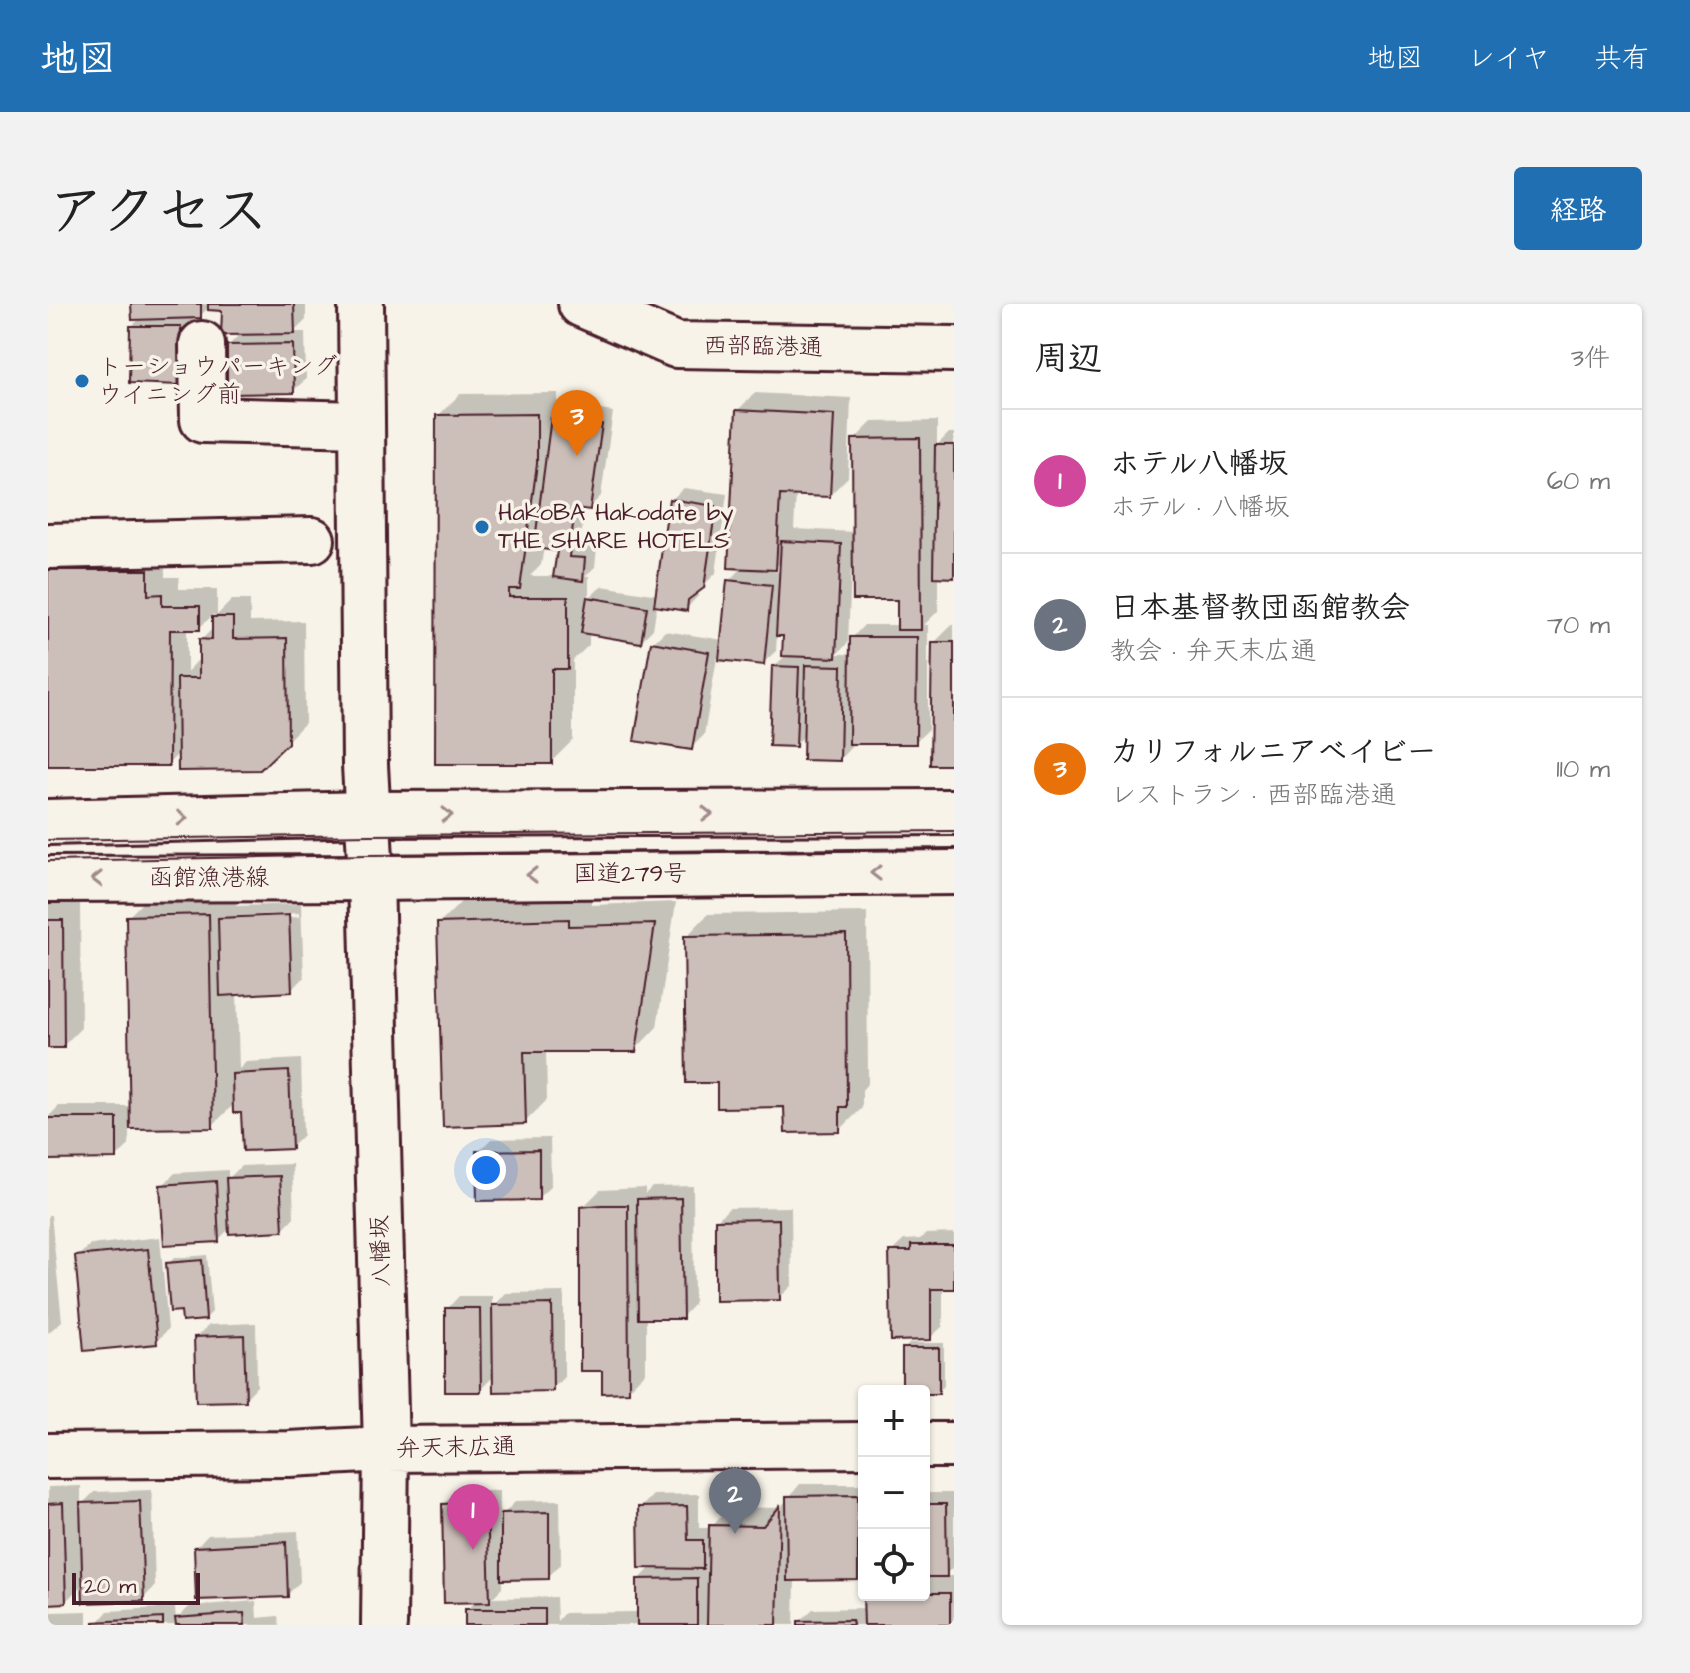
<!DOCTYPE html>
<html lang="ja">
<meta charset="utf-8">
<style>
:root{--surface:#fff;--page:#f2f2f2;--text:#222;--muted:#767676;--line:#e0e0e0;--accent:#1f6fb2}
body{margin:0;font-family:"Architects Daughter","Klee One",sans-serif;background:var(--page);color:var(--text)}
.controls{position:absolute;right:24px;bottom:24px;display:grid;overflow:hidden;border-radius:8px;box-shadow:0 2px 6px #0004}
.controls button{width:72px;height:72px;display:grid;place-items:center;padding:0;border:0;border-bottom:2px solid var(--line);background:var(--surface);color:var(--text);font:40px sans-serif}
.scale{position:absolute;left:24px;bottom:20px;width:128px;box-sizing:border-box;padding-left:8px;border:4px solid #4a1f2b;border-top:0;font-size:22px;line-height:28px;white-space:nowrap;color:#4a1f2b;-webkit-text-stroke:6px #f7f3e8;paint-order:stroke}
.you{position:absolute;left:438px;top:866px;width:28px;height:28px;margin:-20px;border:6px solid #fff;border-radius:50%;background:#1a73e8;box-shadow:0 0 0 12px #1a73e833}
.badge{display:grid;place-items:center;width:52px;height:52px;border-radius:50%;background:var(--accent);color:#fff;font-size:26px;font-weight:700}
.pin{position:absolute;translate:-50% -66px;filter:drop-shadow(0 2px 4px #0008)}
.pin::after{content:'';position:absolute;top:42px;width:28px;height:24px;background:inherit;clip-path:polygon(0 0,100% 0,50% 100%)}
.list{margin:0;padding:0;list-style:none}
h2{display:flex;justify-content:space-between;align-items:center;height:104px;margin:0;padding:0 32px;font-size:34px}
h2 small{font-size:26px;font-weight:400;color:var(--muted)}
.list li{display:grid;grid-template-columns:52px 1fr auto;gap:24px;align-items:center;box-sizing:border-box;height:144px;padding:0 32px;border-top:2px solid var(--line)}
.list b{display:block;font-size:30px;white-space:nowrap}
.list p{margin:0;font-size:26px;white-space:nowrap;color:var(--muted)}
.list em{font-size:26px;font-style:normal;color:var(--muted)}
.icon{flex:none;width:44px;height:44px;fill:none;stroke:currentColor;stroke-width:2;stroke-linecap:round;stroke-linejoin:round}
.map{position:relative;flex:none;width:906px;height:1321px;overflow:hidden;border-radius:8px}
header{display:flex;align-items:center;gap:48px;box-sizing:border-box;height:112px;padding:0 40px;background:var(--accent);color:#fff}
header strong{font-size:38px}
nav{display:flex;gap:44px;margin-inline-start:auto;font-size:28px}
.intro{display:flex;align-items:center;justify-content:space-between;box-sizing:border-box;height:192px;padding:0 48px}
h1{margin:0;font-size:56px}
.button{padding:20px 36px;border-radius:8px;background:var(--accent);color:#fff;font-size:28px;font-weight:700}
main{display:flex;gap:48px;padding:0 48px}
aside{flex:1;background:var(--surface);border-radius:8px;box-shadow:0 2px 6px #0004}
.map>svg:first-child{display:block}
</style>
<header>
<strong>地図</strong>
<nav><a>地図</a><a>レイヤ</a><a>共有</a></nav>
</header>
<div class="intro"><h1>アクセス</h1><a class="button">経路</a></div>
<main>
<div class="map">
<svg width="906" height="1321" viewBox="0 0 906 1321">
<rect width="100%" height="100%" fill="#f7f3e8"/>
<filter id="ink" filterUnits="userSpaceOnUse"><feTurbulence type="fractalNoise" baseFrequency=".0125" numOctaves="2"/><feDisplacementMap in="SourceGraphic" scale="16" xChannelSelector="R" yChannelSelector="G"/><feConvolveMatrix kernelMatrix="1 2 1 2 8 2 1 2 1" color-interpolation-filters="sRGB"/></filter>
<g filter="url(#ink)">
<path fill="#0003" fill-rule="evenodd" d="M 85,0 L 258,0 L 258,16 L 246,28 L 257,28 L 258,75 L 245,87 L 181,41 L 193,29 L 176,5 L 160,4 L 152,12 L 145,13 L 144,66 L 131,79 L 84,22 L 93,14 Z
M 510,89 L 510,108 L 517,101 L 565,108 L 553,192 L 541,204 L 537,204 L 532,241 L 549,243 L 547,263 L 537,272 L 541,272 L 541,294 L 554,282 L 610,291 L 623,196 L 636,184 L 679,190 L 668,269 L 652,285 L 650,292 L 638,305 L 609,301 L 605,325 L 593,337 L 541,328 L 541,341 L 525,356 L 525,436 L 503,458 L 390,112 L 412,90 ZM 496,243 L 511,245 L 507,272 L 482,272 L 493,261 Z
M 707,89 L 803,94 L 800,173 L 782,191 L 748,190 L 746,225 L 807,228 L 806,136 L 824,118 L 889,117 L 889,141 L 901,129 L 906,129 L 906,272 L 890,272 L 890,307 L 876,321 L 880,321 L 880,426 L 867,438 L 804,438 L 804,442 L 792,455 L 758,430 L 747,441 L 726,363 L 739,350 L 737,330 L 729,330 L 728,347 L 715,359 L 669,354 L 656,431 L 643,444 L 605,339 L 617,327 L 675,336 L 681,277 L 695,263 L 689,107 ZM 734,257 L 733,268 L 724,267 ZM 803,263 L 851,294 L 851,321 L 816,321 L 804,334 L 804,350 L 789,350 L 800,339 Z
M 19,249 L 117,249 L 117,273 L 131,273 L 131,285 L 169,285 L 169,311 L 184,296 L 202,296 L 202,318 L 256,317 L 257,419 L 212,464 L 132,448 L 120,460 L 0,460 L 1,267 ZM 166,310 L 166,323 L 153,336 L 153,357 L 149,357 L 139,368 L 139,324 L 151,324 Z
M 904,321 L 906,321 L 906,459 L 886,339 Z
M 188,584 L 188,602 L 253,600 L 256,674 L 243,686 L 189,689 L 191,765 L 198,758 L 253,755 L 255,831 L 243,843 L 187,799 L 164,822 L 81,823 L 81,841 L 69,853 L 0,854 L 0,813 L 11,802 L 83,802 L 80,613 L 107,586 ZM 251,609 L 251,613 L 188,616 L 188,612 Z
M 543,594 L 543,601 L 628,598 L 609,723 L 587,746 L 498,746 L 499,796 L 477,818 L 391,620 L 413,598 Z
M 0,599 L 32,599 L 33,724 L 15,742 L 0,742 Z
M 819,608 L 820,779 L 814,786 L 814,804 L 792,826 L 738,801 L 671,777 L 638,633 L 660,610 Z
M 502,834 L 503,882 L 490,894 L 430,848 L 443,835 Z
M 244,860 L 246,913 L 234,926 L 182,924 L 170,936 L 114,882 L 127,869 L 180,866 L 180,875 L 193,862 Z
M 645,882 L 646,1000 L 634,1013 L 598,1013 L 598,1068 L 580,1086 L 556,1065 L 534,904 L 552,886 L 597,884 L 597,890 L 604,883 Z
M 743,903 L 744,982 L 731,994 L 669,916 L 681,904 Z
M 0,911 L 3,911 L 14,1017 L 0,1029 Z
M 906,929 L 906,983 L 895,983 L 895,1022 L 882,1034 L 843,948 L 856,936 L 872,935 L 878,930 Z
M 112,933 L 120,1025 L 108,1038 L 29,953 L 42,941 Z
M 159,951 L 164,1008 L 158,1014 L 120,960 L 126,954 Z
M 516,988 L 516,1073 L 504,1085 L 447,1071 L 432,1086 L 399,1005 L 411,992 L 444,992 L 444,1004 L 458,989 Z
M 208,1019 L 209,1082 L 197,1095 L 148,1033 L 161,1021 Z
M 862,1039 L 896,1039 L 896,1082 L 890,1088 L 856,1087 L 856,1045 Z
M 752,1180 L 816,1180 L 816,1267 L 809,1274 L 747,1275 L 746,1321 L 419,1321 L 419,1306 L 429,1296 L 396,1200 L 408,1188 L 451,1186 L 452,1213 L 468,1197 L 512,1196 L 513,1260 L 500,1273 L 454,1274 L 454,1284 L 444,1294 L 508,1293 L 509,1317 L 516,1309 L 591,1308 L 591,1276 L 604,1262 L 592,1204 L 605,1191 L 651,1190 L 651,1224 L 663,1224 L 681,1203 L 732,1204 Z
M 33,1182 L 33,1201 L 46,1188 L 104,1186 L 107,1282 L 95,1295 L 37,1278 L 18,1297 L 3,1298 L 3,1308 L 39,1307 L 39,1321 L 0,1321 L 0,1183 Z
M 876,1189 L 906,1189 L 906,1262 L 896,1272 L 906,1272 L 906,1321 L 752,1321 L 752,1317 L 765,1305 L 818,1304 L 876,1291 Z
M 250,1227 L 252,1278 L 239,1291 L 148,1244 L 160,1231 Z
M 208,1297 L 209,1314 L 230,1312 L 231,1321 L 48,1321 L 60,1307 L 127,1303 L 128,1316 L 142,1302 Z"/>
<path fill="#ccbfb9" stroke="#4a1f2b" stroke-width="2" d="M 83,0 L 153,0 L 153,14 L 84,16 Z
M 160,0 L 246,0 L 247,30 L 173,31 L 174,7 L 160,6 Z
M 82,22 L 133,22 L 132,81 L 81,79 Z
M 245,40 L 246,89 L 179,90 L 179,41 Z
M 688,106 L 786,111 L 782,193 L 732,191 L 728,266 L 680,264 Z
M 489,110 L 489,160 L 472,285 L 461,285 L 461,293 L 520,293 L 520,365 L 504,365 L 504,460 L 387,460 L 388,111 Z
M 503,113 L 554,120 L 542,206 L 527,204 L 521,253 L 537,254 L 535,277 L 505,273 L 509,247 L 486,244 Z
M 872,134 L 873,326 L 849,326 L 849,296 L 805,296 L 804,135 Z
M 887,141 L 906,141 L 906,274 L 885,273 Z
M 621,195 L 668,202 L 656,284 L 640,296 L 639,307 L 606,302 Z
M 733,237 L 793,240 L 788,354 L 734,352 L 735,332 L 728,332 Z
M 0,266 L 100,266 L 100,291 L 114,290 L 114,302 L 152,302 L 152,326 L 122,326 L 121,462 L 0,462 Z
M 679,276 L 724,281 L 716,361 L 671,356 Z
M 539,293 L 599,303 L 593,339 L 533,329 Z
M 164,313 L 185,313 L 185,335 L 239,334 L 240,439 L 212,466 L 130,467 L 129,374 L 151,374 L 151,335 L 164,336 Z
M 802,333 L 869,333 L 868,440 L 801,440 Z
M 603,338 L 661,348 L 644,446 L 586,437 Z
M 884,338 L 906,338 L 906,461 L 882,461 Z
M 757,361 L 794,362 L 792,457 L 755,456 Z
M 724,362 L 751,363 L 748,443 L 721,442 Z
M 161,610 L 165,824 L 82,825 L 78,612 Z
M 241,611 L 244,688 L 172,692 L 170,614 Z
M 521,615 L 521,622 L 607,620 L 588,748 L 476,748 L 478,820 L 395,823 L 389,619 Z
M 0,616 L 15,616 L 16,744 L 0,744 Z
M 798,630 L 799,803 L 792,803 L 792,828 L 737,829 L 736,803 L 669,804 L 669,779 L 638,779 L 636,632 Z
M 241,767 L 244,845 L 195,847 L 193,809 L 185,809 L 184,770 Z
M 0,814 L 69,814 L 69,855 L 0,856 Z
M 491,846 L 491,896 L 429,897 L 428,847 Z
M 232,872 L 235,927 L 181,930 L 178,874 Z
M 168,877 L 171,938 L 116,941 L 112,881 Z
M 633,894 L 635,1015 L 590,1015 L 589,895 Z
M 553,901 L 580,901 L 581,1088 L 554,1089 L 554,1067 L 532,1067 L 532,903 Z
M 731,915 L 732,996 L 667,997 L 667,916 Z
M 863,941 L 906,941 L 906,985 L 883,985 L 883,1036 L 843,1037 L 841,947 L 863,947 Z
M 100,945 L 109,1040 L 36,1047 L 27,952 Z
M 154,956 L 158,1016 L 134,1018 L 133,1007 L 122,1008 L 118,959 Z
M 504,1000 L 505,1087 L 445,1088 L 444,1001 Z
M 397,1004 L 432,1004 L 433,1088 L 397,1088 Z
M 196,1031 L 198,1097 L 148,1098 L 146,1033 Z
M 854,1044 L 891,1044 L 891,1090 L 876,1090 L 876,1087 L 854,1087 Z
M 810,1191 L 810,1276 L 739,1277 L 738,1192 Z
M 92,1197 L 96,1297 L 35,1299 L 32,1199 Z
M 439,1198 L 442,1298 L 396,1299 L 394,1200 Z
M 15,1199 L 18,1299 L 0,1300 L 0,1200 Z
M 876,1200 L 898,1200 L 899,1273 L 876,1273 Z
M 639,1202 L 640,1236 L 655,1236 L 655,1265 L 591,1264 L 590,1203 Z
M 732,1202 L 729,1321 L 659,1321 L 661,1221 L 715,1222 Z
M 501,1208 L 501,1275 L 453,1276 L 453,1209 Z
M 238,1238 L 240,1293 L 148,1296 L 146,1243 Z
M 649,1274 L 649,1321 L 589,1321 L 589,1275 Z
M 876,1289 L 902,1289 L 902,1321 L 816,1321 L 815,1290 Z
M 417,1305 L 497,1305 L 497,1321 L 417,1321 Z
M 196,1309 L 197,1321 L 128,1321 L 127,1314 Z
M 115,1314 L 115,1321 L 46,1321 L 46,1318 Z
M 804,1316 L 805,1321 L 750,1321 L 750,1317 Z"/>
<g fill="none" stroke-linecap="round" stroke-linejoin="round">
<defs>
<path id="minor" d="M 533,0 L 628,41 L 906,45
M 154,40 L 155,116 L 314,120
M 0,242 L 264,236
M 323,574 L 338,1145 L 336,1321
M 876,1141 L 906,1141
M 0,1152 L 241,1150 L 338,1145 L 816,1141"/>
<path id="major" d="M 0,518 L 321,510
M 0,575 L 323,574"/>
<path id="highway" d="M 313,0 L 317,461 L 323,574 L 906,568
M 321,510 L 906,508"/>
</defs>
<use href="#minor" stroke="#4a1f2b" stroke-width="50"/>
<use href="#major" stroke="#4a1f2b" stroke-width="50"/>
<use href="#highway" stroke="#4a1f2b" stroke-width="50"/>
<use href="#minor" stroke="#f7f3e8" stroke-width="44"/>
<use href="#major" stroke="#f7f3e8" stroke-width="44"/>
<use href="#highway" stroke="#f7f3e8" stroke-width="44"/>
<path stroke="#4a1f2b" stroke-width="2" d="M 0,536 L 322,531 L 906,527
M 0,557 L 321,551 L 906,546"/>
</g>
<defs><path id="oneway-chevron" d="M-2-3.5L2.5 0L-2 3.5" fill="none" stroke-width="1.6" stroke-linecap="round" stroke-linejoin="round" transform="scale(2)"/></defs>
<g stroke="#a0898a">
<use href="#oneway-chevron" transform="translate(659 510)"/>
<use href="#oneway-chevron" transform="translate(399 511) rotate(1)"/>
<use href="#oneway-chevron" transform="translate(134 514) rotate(-1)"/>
<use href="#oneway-chevron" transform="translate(828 569) rotate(180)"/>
<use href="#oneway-chevron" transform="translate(484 571) rotate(180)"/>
<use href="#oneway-chevron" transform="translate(49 575) rotate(180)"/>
</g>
</g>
<g fill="#1f6fb2" stroke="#f7f3e8" stroke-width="3">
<circle cx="34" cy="77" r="8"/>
<circle cx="434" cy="223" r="8"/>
</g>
<g text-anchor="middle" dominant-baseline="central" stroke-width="7" stroke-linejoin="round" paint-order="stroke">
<g font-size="24" fill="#4a1f2b" stroke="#f7f3e8">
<text transform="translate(715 43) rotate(1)">西部臨港通</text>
<text x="582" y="570">国道279号</text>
<text x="161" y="574">函館漁港線</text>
<text transform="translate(333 947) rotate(-92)">八幡坂</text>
<text transform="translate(408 1144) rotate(-1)">弁天末広通</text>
</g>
<g font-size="24" fill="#4a1f2b" stroke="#f7f3e8" text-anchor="start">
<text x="50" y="63">トーショウパーキング<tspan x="50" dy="28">ウイニング前</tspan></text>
<text x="450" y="209">HakoBA Hakodate by<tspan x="450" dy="28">THE SHARE HOTELS</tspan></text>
</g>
</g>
</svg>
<div class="controls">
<button>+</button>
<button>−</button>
<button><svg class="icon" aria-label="locate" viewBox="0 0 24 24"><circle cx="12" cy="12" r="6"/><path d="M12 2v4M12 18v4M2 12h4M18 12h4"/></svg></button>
</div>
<div class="scale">20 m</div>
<div class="you"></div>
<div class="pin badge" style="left:425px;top:1246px;background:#d1479c">1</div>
<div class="pin badge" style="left:687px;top:1230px;background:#6b7280">2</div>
<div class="pin badge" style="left:529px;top:152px;background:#e8710a">3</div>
</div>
<aside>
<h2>周辺<small>3件</small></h2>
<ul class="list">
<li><span class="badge" style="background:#d1479c">1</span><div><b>ホテル八幡坂</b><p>ホテル · 八幡坂</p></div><em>60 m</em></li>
<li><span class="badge" style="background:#6b7280">2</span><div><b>日本基督教団函館教会</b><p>教会 · 弁天末広通</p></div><em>70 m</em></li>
<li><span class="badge" style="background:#e8710a">3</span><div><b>カリフォルニアべイビー</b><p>レストラン · 西部臨港通</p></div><em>110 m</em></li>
</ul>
</aside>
</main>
